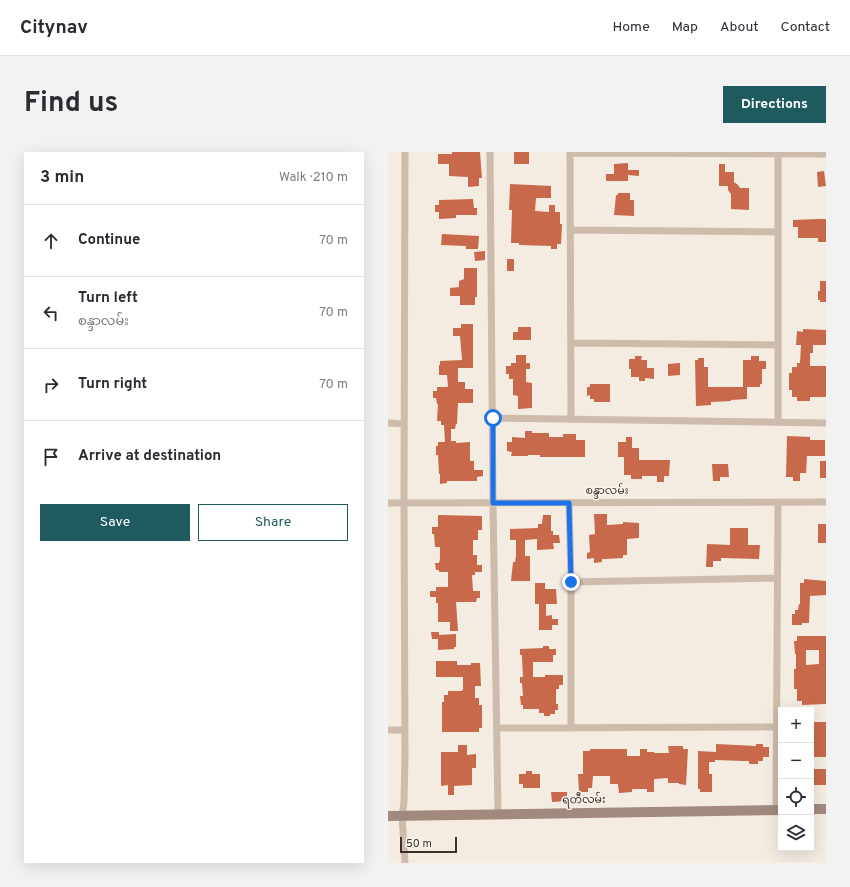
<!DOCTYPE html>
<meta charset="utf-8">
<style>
:root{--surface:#fff;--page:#f2f2f3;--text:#2b2b33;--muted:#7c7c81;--line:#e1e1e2;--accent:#1f5a5e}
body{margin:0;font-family:Overpass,"Noto Sans Myanmar",sans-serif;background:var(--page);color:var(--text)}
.controls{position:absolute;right:12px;bottom:12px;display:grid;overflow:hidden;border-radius:0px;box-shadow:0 4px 16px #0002}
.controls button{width:36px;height:36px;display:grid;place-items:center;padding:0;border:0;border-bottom:1px solid var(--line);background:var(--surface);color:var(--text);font:20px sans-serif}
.scale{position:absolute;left:12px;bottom:10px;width:57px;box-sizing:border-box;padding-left:4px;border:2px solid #3b302b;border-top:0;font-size:11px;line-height:14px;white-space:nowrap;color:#3b302b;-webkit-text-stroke:3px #fbf5ee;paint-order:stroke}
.stop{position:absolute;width:12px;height:12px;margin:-9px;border:3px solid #1a73e8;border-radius:50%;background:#fff}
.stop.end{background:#1a73e8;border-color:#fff;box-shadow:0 1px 4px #0008}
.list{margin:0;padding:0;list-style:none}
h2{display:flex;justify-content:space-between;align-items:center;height:52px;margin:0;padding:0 16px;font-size:17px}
h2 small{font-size:13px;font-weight:400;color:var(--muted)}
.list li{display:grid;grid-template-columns:26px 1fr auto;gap:12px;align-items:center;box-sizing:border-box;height:72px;padding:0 16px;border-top:1px solid var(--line)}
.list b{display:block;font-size:15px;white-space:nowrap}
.list p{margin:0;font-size:13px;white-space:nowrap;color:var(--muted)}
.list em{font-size:13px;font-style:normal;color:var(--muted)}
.actions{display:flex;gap:8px;padding:12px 16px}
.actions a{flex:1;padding:9px 0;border:1px solid var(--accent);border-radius:0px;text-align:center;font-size:14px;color:var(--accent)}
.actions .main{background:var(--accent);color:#fff}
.icon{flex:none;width:22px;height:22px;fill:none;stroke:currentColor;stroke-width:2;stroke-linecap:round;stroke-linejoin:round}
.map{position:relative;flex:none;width:438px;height:711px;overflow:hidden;border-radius:0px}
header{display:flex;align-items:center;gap:24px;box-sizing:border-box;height:56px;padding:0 20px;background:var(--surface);border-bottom:1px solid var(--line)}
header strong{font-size:19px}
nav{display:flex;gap:22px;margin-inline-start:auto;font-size:14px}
.intro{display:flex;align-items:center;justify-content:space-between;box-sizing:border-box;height:96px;padding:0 24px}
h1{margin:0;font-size:28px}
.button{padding:10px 18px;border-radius:0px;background:var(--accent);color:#fff;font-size:14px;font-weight:700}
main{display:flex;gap:24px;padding:0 24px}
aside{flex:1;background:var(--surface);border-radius:0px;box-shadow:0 4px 16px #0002}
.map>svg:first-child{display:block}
</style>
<header>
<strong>Citynav</strong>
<nav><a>Home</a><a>Map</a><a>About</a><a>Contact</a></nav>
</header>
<div class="intro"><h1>Find us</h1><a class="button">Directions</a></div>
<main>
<aside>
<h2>3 min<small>Walk · 210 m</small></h2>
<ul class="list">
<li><svg class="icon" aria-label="ahead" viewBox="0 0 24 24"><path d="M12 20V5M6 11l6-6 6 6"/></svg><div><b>Continue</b></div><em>70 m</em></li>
<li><svg class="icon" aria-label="left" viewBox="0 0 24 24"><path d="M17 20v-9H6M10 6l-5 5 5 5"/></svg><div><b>Turn left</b><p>စန္ဒာလမ်း</p></div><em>70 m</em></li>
<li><svg class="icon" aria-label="right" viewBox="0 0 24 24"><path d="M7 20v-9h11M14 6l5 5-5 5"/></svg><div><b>Turn right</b></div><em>70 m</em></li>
<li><svg class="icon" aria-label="arrive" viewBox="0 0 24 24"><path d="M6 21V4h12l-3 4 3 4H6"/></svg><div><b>Arrive at destination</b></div></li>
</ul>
<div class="actions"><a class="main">Save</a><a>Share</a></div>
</aside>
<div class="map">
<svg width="438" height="711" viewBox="0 0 438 711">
<rect width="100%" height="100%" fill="#f4ebe1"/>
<path fill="#c8694b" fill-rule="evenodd" d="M 64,0 L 92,0 L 94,26 L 91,26 L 91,34 L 80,35 L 80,25 L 61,24 L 61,12 L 50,12 L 50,2 L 64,2 Z
M 126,0 L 141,0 L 141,12 L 126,12 Z
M 240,11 L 240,18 L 251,18 L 251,24 L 240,23 L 240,29 L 218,29 L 218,22 L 226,22 L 226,12 Z
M 331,12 L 337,12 L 337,20 L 346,20 L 346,30 L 350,33 L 352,36 L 361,36 L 361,58 L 343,57 L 343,42 L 340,38 L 340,34 L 331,34 Z
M 436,19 L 438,34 L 430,35 L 429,20 Z
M 122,32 L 163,34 L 163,46 L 148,46 L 147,59 L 161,60 L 161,53 L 167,53 L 167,60 L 172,60 L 172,72 L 174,72 L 173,92 L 169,92 L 169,97 L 163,97 L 163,94 L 131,93 L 131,91 L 123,91 L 124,58 L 121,58 Z
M 230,41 L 242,41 L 242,48 L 246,48 L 246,64 L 226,63 L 228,43 L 230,43 Z
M 85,47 L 86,56 L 89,56 L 89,63 L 68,63 L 68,66 L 51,67 L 51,60 L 47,60 L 47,53 L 51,53 L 51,48 Z
M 430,67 L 438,67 L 438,90 L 430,90 L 430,86 L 410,86 L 410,75 L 405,75 L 405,68 Z
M 54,82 L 91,84 L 90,97 L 78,97 L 78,94 L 53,93 Z
M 97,99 L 97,108 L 87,109 L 86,100 Z
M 119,107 L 126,107 L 126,119 L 119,119 Z
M 76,116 L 89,116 L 89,145 L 87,145 L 87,153 L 72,153 L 72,144 L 62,144 L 62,136 L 71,135 L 71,129 L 76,127 Z
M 432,129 L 438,129 L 438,150 L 432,150 L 432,148 L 430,148 L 430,139 L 432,139 Z
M 73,172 L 85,172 L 85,216 L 70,216 L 70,230 L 77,230 L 77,237 L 85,237 L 85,251 L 70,251 L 69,272 L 68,272 L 67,277 L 63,277 L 63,289 L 68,289 L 68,291 L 82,290 L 82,309 L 86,309 L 86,318 L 95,318 L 95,324 L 89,325 L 89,329 L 59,329 L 59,331 L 52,332 L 52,322 L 51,322 L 50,303 L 48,303 L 48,294 L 50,294 L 50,290 L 57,290 L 56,273 L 53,273 L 53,269 L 49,269 L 50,252 L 49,252 L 48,246 L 45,246 L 45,239 L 49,239 L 49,235 L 60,235 L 59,223 L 51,223 L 51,213 L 52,213 L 52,209 L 74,208 L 72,184 L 65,184 L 65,176 L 73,176 Z
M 130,175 L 143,175 L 143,188 L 125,188 L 125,180 L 130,180 Z
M 415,177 L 438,178 L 438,193 L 425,193 L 425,201 L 422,201 L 422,214 L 438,214 L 438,245 L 422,245 L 422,249 L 409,249 L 409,245 L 404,245 L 404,238 L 401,238 L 401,221 L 404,221 L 404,215 L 409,215 L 409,211 L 412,211 L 413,193 L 408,193 L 409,179 L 415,180 Z
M 128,203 L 138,203 L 138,211 L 142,211 L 142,217 L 138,217 L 138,230 L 144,231 L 144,256 L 130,257 L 130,244 L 125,243 L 125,227 L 121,227 L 121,222 L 118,222 L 118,214 L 123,214 L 123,211 L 128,211 Z
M 247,204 L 254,204 L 253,208 L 259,208 L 259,216 L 266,216 L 266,227 L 257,226 L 257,229 L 251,229 L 251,225 L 243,225 L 243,217 L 241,217 L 241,207 L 247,207 Z
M 363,204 L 371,204 L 371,209 L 378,209 L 378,217 L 374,217 L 374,232 L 372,232 L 372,235 L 359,235 L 359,247 L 343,248 L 343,249 L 323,250 L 323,253 L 308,254 L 307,208 L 310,208 L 310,206 L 316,206 L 316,215 L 320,215 L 320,235 L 355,235 L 355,208 L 363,208 Z
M 292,211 L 292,223 L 280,224 L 280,212 Z
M 202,232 L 222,232 L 222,250 L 206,250 L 206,247 L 202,247 L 202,243 L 199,244 L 199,235 L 202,235 Z
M 137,279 L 144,279 L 144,281 L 161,281 L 161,285 L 175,285 L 175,282 L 188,282 L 188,288 L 197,288 L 197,305 L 152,305 L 152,303 L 140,303 L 140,304 L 123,304 L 124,300 L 119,299 L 119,290 L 124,290 L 124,285 L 137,286 Z
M 399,284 L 422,285 L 422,288 L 437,288 L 437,304 L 419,304 L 418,321 L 412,321 L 412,329 L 405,329 L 405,325 L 398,325 Z
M 238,285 L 244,285 L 244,296 L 251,296 L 251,308 L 282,308 L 281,324 L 276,324 L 276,330 L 269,330 L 269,324 L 254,324 L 254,327 L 243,327 L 243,323 L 236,323 L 236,305 L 230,305 L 230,290 L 238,290 Z
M 432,309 L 438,309 L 438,326 L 432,326 Z
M 324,312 L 340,312 L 341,325 L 332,325 L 332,329 L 325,329 Z
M 206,362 L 219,362 L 219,373 L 235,372 L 235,370 L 251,371 L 251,386 L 239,387 L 239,403 L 235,403 L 235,406 L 217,407 L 214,407 L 214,410 L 206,411 L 206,406 L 199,407 L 199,401 L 202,400 L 201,383 L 207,382 Z
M 50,363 L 94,364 L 94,378 L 90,378 L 90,388 L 85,388 L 85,403 L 89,403 L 89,413 L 94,413 L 94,420 L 87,420 L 87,423 L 84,423 L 85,439 L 92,439 L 92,446 L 89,446 L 88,450 L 68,450 L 70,479 L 62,479 L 62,470 L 50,470 L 50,451 L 48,451 L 48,445 L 42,445 L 42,439 L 48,439 L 48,435 L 60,435 L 60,420 L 51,420 L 51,418 L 48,418 L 47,411 L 51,411 L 52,407 L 52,395 L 47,395 L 46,382 L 44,382 L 44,375 L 50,375 Z
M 155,363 L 163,363 L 163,379 L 165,379 L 165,383 L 171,383 L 172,391 L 165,391 L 166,397 L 149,398 L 149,387 L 137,388 L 137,404 L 142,404 L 142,429 L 123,429 L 125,410 L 127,410 L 128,404 L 128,388 L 122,388 L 122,377 L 150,376 L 150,372 L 154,372 Z
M 430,372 L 438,372 L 438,391 L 430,391 Z
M 342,376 L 360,376 L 360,393 L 372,393 L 371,407 L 333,406 L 333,409 L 325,409 L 325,415 L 318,415 L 319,392 L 342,393 Z
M 416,427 L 438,429 L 438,443 L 422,444 L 421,471 L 414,471 L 414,473 L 404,473 L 404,462 L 407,462 L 407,458 L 410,458 L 411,452 L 412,452 L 412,431 L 416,431 Z
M 147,431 L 157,431 L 157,437 L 168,437 L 169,452 L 158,452 L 158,464 L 164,463 L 164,467 L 170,467 L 170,473 L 164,473 L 164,478 L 151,478 L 151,452 L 147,452 Z
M 43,480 L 51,480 L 51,483 L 68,482 L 68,495 L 66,495 L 66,497 L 50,498 L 50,487 L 44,487 Z
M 409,484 L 438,484 L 438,552 L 414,553 L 414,549 L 409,549 L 409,537 L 406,537 L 406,517 L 408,517 L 408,502 L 407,502 L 406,489 L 409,489 ZM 418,498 L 431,498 L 431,512 L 418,513 Z
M 155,494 L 161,494 L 161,497 L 168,497 L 168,503 L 165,503 L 165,510 L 145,510 L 145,525 L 157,525 L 157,523 L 175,523 L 175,533 L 171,533 L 171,537 L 168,537 L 168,552 L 170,552 L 170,558 L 167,558 L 167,562 L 162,562 L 162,564 L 156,564 L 156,561 L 151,561 L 151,557 L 135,557 L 135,553 L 133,553 L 132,544 L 135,544 L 134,531 L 132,531 L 132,525 L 135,525 L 134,506 L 134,503 L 132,503 L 132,497 L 155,496 Z
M 48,509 L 69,509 L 69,513 L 83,513 L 83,511 L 92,511 L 93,534 L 87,534 L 87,546 L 91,546 L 91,553 L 94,553 L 94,576 L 91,576 L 91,580 L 54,580 L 54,550 L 56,550 L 56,543 L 60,543 L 60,539 L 74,539 L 74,538 L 75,538 L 75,525 L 48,525 Z
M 423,570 L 438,570 L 438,605 L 423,605 Z
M 328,592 L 368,594 L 368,592 L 375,592 L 375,595 L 381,595 L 381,605 L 375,605 L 375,609 L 370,609 L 370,612 L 361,612 L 361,609 L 356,609 L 327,608 L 327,610 L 321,610 L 321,622 L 324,622 L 324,640 L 312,640 L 312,637 L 310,637 L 310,599 L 328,600 Z
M 70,593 L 79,593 L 79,603 L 88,602 L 88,616 L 84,616 L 84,633 L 66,634 L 66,643 L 60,643 L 60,633 L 53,634 L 53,600 L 70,600 Z
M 280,594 L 295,594 L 295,597 L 300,597 L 298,633 L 291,632 L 291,631 L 280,631 L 280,626 L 266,627 L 266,640 L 259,640 L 259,637 L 244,637 L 244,640 L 231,641 L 230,632 L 222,632 L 222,624 L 205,624 L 204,636 L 200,636 L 200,640 L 191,640 L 190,622 L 195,622 L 195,599 L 202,599 L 202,597 L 239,597 L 239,604 L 252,604 L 252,597 L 259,597 L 259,600 L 266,600 L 266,601 L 281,601 Z
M 423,617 L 438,617 L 438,633 L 423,633 Z
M 138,619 L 144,619 L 144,622 L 152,622 L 152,636 L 135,636 L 135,632 L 131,632 L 131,622 L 138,622 Z
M 163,640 L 179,640 L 179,649 L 164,650 Z"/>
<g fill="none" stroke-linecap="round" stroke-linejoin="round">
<path stroke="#cdbbac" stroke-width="7" d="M 17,0 L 16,350 L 17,603 L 16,650 L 14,664 L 17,711
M 102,0 L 105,351 L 110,661
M 182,0 L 183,267
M 182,1 L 438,2
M 182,78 L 390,80
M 183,191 L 390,193
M 105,266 L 438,271
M 390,270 L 390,2
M 0,271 L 16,272
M 0,351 L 438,350
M 181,351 L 183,430 L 183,576
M 183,430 L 389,426
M 109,576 L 388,575
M 0,578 L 17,578
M 388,658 L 390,350"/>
<path stroke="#a18a7d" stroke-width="10" d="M 423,657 L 438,657
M 0,664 L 393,658"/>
</g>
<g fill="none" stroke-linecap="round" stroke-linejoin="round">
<path stroke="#1a73e8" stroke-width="5" d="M 105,266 L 105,351 L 181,351 L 183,430"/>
</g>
<g text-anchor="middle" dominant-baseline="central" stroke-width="3" stroke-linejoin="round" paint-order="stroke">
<g font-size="11" fill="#3b302b" stroke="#fbf5ee">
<text x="219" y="339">စန္ဒာလမ်း</text>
<text transform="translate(196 648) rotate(-1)">ရတီလမ်း</text>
</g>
</g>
</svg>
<div class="controls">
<button>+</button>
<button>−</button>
<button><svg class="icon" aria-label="locate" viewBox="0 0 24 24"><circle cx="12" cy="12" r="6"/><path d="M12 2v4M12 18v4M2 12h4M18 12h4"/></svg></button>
<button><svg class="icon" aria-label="layers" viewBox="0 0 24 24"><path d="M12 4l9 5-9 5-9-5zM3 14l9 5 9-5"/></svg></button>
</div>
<div class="scale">50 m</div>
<div class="stop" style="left:105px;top:266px"></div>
<div class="stop end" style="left:183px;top:430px"></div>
</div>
</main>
